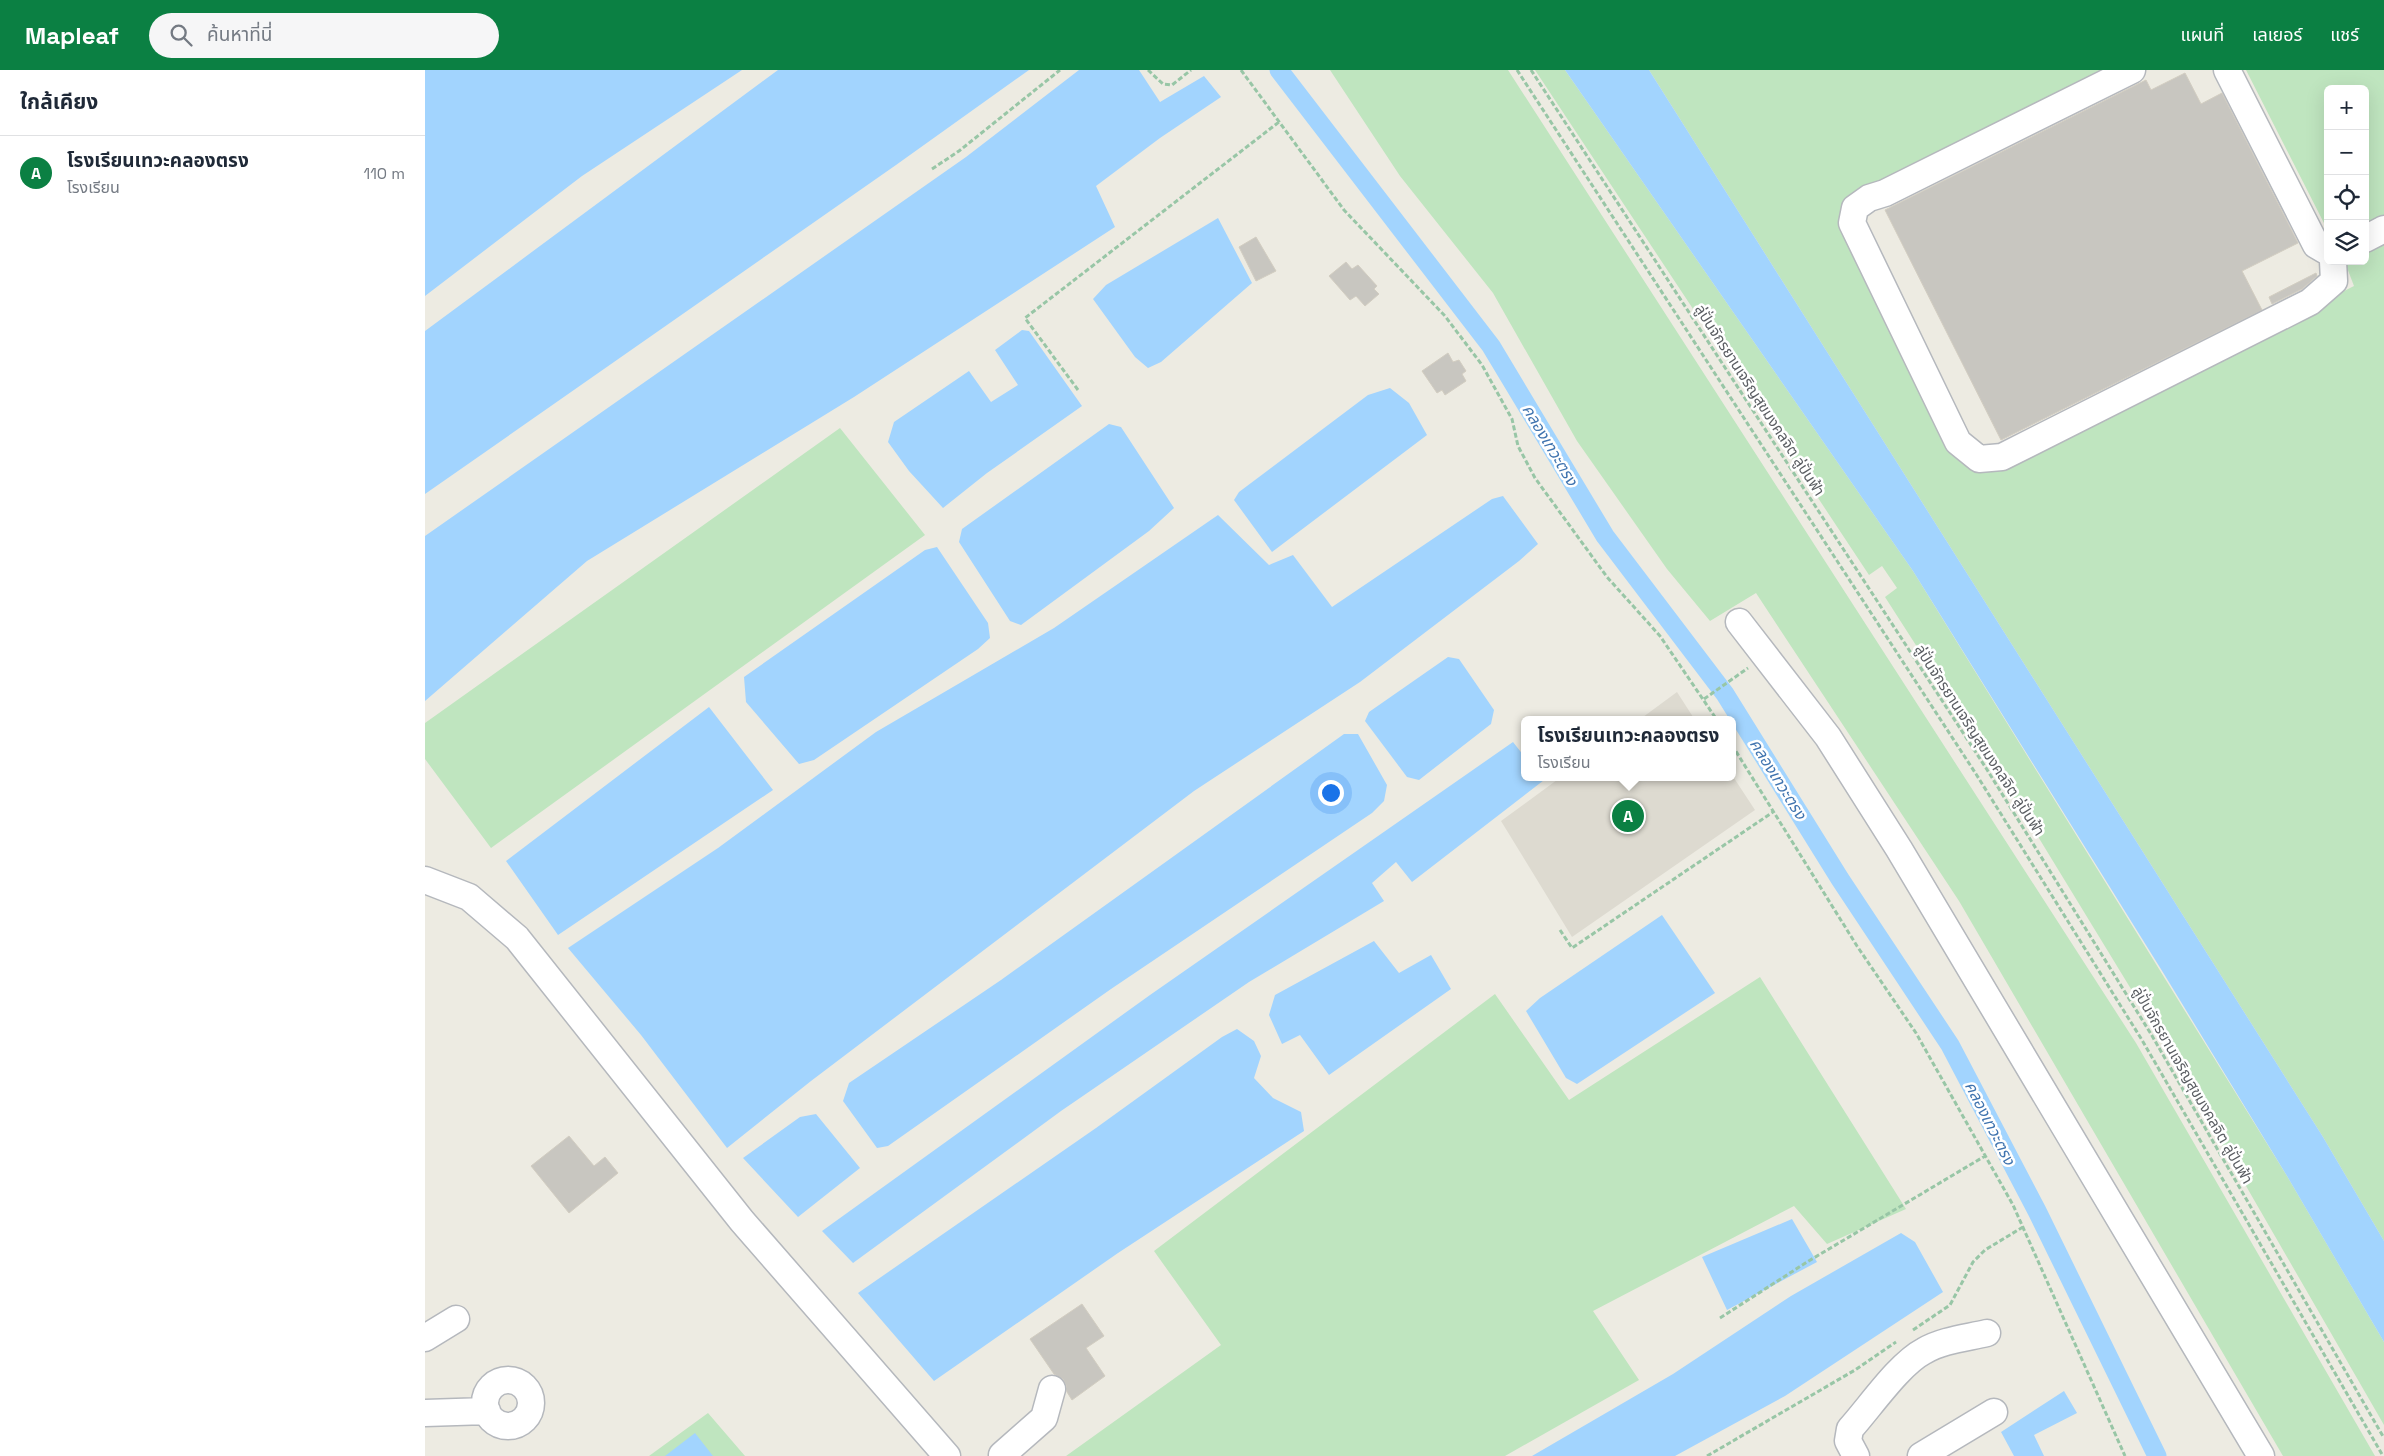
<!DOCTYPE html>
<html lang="th">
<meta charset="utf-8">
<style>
:root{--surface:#fff;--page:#f6f6f7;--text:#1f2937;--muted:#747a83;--line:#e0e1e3;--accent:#0b8043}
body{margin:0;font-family:"Space Grotesk","Noto Sans Thai",sans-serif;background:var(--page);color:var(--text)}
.controls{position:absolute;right:15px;top:15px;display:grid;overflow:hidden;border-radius:8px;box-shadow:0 5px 20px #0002}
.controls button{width:45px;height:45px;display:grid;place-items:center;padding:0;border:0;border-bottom:1px solid var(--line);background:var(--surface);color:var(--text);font:25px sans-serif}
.you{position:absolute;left:905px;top:722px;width:18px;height:18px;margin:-12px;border:4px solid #fff;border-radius:50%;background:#1a73e8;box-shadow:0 0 0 8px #1a73e833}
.badge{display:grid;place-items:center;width:32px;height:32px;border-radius:50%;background:var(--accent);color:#fff;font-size:16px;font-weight:700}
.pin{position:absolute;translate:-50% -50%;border:2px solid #fff;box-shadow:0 1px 5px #0006}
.popup{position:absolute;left:1096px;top:646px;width:215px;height:65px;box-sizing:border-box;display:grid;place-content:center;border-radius:8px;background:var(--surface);filter:drop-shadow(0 1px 4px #0005);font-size:16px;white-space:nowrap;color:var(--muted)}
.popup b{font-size:19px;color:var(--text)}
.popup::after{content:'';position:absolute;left:50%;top:100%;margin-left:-10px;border:10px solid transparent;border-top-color:var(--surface)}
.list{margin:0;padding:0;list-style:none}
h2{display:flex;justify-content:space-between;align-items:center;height:65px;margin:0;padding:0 20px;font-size:21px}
h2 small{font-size:16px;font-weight:400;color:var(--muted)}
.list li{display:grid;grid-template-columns:32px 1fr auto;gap:15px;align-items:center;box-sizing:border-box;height:75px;padding:0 20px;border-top:1px solid var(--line)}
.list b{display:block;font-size:19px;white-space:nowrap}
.list p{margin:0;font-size:16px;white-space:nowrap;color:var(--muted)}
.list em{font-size:16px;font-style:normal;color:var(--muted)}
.icon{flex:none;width:28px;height:28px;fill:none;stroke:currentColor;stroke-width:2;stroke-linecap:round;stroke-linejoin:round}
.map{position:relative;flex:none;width:1959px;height:1386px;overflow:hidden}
header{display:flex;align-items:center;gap:30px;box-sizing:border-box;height:70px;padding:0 25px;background:var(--accent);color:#fff}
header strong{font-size:24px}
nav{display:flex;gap:28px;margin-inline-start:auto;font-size:18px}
.search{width:350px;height:45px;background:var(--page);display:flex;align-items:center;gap:12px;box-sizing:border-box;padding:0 18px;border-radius:28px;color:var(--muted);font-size:19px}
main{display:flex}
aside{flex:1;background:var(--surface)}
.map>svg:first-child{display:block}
</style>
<header>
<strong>Mapleaf</strong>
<div class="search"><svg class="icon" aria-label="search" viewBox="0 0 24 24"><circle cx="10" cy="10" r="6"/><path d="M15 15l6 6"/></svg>ค้นหาที่นี่</div>
<nav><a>แผนที่</a><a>เลเยอร์</a><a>แชร์</a></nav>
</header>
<main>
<aside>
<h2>ใกล้เคียง<small></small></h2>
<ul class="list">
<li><span class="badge">A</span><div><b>โรงเรียนเทวะคลองตรง</b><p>โรงเรียน</p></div><em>110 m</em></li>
</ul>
</aside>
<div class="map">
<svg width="1959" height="1386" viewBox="0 0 1959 1386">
<rect width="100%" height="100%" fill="#edebe2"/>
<path fill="#dddad0" d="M 1252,622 L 1270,650 L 1214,650 Z
M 1307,705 L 1330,740 L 1147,867 L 1076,751 L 1136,707 L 1307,707 Z"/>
<path fill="#bfe5bf" d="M 905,0 L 1083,0 L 1711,973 L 1950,1386 L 1858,1386 L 1534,831 L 1331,523 L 1285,551 L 1242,499 L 1152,371 L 1068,223 L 975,106 Z
M 1110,0 L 1140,0 L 1488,501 L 1862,1106 L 1959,1272 L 1959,1355 L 1731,960 L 1598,742 L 1460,527 L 1472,518 L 1457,496 L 1444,505 Z
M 1224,0 L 1677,0 L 1439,118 L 1426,130 L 1534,382 L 1592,386 L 1929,216 L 1921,195 L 1921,191 L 1940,191 L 1940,174 L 1959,165 L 1959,1171 L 1898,1067 Z
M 1821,0 L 1959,0 L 1959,146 L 1940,155 L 1940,19 L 1903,19 L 1903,161 Z
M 415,358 L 500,465 L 66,778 L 0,689 L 0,653 Z
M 1335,907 L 1481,1139 L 1402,1174 L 1369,1136 L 1168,1241 L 1214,1310 L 1080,1386 L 641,1386 L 796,1275 L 729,1181 L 1070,924 L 1144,1030 Z
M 283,1343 L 320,1386 L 224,1386 Z"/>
<path fill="#a2d4fe" d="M 0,0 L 317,0 L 157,106 L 0,226 Z
M 353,0 L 604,0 L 471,95 L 0,424 L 0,261 Z
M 654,0 L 714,0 L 735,32 L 779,6 L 796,27 L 735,68 L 671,116 L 690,157 L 429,327 L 162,491 L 0,631 L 0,466 L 541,87 Z
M 1140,0 L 1224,0 L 1898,1067 L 1959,1171 L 1959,1272 L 1862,1106 L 1739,904 L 1488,501 Z
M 793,148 L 827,213 L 736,292 L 723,298 L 710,287 L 668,229 L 681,215 Z
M 597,260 L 604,261 L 657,336 L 562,403 L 518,438 L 484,401 L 463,372 L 469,352 L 544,301 L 566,332 L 593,315 L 570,280 Z
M 965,318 L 984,333 L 1002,365 L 847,482 L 809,430 L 814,422 L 943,325 Z
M 684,354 L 696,357 L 749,438 L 724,461 L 596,555 L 585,551 L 534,472 L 537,459 Z
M 1078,426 L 1113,474 L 1094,491 L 935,612 L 769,721 L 386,1011 L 302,1078 L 216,965 L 143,878 L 293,778 L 451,662 L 629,558 L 793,445 L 844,495 L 868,485 L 907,537 L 1067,429 Z
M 512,477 L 563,553 L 565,568 L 553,579 L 389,690 L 374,694 L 321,632 L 319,607 L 500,480 Z
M 1023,587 L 1034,589 L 1069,640 L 1066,654 L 994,710 L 982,707 L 940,651 L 944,642 Z
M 284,637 L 348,720 L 133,865 L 81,791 Z
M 919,664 L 933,664 L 962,715 L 959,731 L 947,743 L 686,919 L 463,1076 L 452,1078 L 418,1031 L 424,1013 L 576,910 Z
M 1088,672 L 1099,686 L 1099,707 L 1123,707 L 987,812 L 971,792 L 947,813 L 959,831 L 824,912 L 636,1041 L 428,1193 L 397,1161 L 725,925 Z
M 1237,845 L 1290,923 L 1152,1014 L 1141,1008 L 1101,941 L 1115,928 Z
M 949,871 L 974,903 L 1006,885 L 1026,919 L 904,1005 L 875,965 L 857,974 L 844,945 L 850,925 Z
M 812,959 L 829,971 L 836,986 L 829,1008 L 848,1028 L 876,1042 L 879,1061 L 693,1183 L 509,1311 L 433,1223 L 671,1058 L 797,967 Z
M 391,1044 L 435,1098 L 373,1147 L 318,1088 L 375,1047 Z
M 1367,1149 L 1392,1192 L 1302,1240 L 1277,1187 Z
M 1476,1163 L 1490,1172 L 1518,1222 L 1360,1326 L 1250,1386 L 1107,1386 L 1248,1304 L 1366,1226 Z
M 1639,1321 L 1652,1343 L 1609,1365 L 1619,1386 L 1589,1386 L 1576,1362 Z
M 270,1363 L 288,1386 L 240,1386 Z"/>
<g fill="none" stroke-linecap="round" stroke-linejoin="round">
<path stroke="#a2d4fe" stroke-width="19" d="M 854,0 L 1066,276 L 1180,466 L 1300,624 L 1415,809 L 1525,975 L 1612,1141 L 1732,1386"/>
</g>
<path fill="#c8c6c0" stroke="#d2cdc1" d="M 1760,3 L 1776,34 L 1797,23 L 1873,173 L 1817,201 L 1837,240 L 1576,370 L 1460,140 L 1721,10 L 1726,20 Z
M 831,167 L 851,201 L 831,211 L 814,177 Z
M 921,192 L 927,199 L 933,195 L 952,216 L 949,219 L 954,224 L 940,236 L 931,226 L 925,230 L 904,206 Z
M 1891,203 L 1892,206 L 1877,219 L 1847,234 L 1844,227 Z
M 1023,283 L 1028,292 L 1034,290 L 1041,301 L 1037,304 L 1041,311 L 1020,325 L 1017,320 L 1012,323 L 997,301 Z
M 144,1066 L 169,1096 L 180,1087 L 193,1103 L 144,1143 L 106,1096 Z
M 657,1234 L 679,1266 L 661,1278 L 680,1306 L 647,1330 L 642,1322 L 641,1315 L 638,1309 L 629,1304 L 605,1269 Z"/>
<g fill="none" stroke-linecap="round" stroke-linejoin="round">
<defs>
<path id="minor" d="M 1707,0 L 1460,123 L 1444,128 L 1430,138 L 1427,153 L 1533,372 L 1554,389 L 1577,387 L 1885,232 L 1909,211 L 1908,191
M 1802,0 L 1891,175 L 1903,182
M 1940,169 L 1959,159
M 1314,552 L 1403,667 L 1474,779 L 1836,1386
M 0,810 L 44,827 L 92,868 L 317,1151 L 522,1386
M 0,1268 L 31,1249
M60 1333a23 23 0 1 1 46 0a23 23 0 1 1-46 0Z
M 0,1343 L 62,1341
M 577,1385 L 619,1348 L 627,1319
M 1431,1386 L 1423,1371 L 1425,1359 C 1445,1337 1474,1294 1499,1281 C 1518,1270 1541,1268 1562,1263
M 1496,1386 L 1569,1342"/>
</defs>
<use href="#minor" stroke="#b5b8bd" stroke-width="29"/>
<path stroke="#98c6a6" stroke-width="3" stroke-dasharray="5 2.5" stroke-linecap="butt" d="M 723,0 L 738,14 L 747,15 L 766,0
M 816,0 L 919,140 L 1020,246 L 1057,295 L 1087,349 L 1093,376 L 1110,408 L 1182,507 L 1235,566 L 1292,650
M 1092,0 L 1551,704 L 1717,970 L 1958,1386
M 1106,0 L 1561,698 L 1726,964 L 1959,1368
M 507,99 L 534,81 L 635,0
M 653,320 L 600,248 L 854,52
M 1279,629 L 1323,598
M 1307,675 L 1432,876 L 1491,963 L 1588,1135 L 1700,1386
M 1135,860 L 1147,878 L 1348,742
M 1295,1248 L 1382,1192 L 1560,1086
M 1488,1260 L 1525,1235 L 1548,1192 L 1560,1180 L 1598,1157
M 1282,1386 L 1430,1300 L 1471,1272"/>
<use href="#minor" stroke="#fff" stroke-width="26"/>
</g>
<g text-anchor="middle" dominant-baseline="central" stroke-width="5" stroke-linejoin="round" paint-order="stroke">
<g font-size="15" fill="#5b5e63" stroke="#fff">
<text transform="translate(1335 330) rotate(57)">ลู่ปั่นจักรยานเจริญสุขมงคลจิต ลู่ปั่นฟ้า</text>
<text transform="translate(1555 670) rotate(57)">ลู่ปั่นจักรยานเจริญสุขมงคลจิต ลู่ปั่นฟ้า</text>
<text transform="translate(1768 1015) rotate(60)">ลู่ปั่นจักรยานเจริญสุขมงคลจิต ลู่ปั่นฟ้า</text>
</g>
<g font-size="16" font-style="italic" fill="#4074af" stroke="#fff">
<text transform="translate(1125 375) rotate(59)">คลองเทวะตรง</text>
<text transform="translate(1353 709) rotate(58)">คลองเทวะตรง</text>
<text transform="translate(1565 1053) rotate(63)">คลองเทวะตรง</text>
</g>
</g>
</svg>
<div class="controls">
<button>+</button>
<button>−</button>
<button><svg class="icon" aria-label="locate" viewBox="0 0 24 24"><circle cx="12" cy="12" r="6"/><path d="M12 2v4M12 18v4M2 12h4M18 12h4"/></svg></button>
<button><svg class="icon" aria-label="layers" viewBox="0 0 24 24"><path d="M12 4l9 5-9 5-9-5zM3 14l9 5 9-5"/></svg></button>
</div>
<div class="you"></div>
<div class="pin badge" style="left:1203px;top:746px">A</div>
<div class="popup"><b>โรงเรียนเทวะคลองตรง</b>โรงเรียน</div>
</div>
</main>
